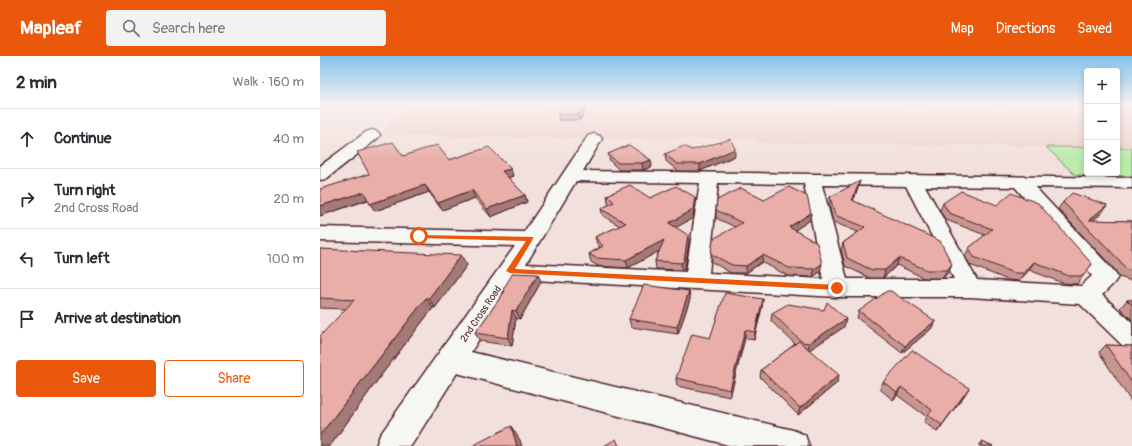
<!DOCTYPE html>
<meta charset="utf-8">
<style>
:root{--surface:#fff;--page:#f2f2f3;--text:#2b2b33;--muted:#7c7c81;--line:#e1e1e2;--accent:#ea580c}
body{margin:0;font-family:Pangolin,sans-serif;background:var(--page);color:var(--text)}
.controls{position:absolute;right:12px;top:12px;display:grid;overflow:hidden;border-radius:4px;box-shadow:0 2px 6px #0003}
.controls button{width:36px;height:36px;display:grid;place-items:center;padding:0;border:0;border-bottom:1px solid var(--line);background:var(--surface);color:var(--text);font:20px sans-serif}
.stop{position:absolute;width:12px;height:12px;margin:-9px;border:3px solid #ea580c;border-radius:50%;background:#fff}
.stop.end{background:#ea580c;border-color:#fff;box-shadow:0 1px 4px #0008}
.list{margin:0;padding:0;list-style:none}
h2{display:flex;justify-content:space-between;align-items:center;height:52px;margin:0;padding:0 16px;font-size:17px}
h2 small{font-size:13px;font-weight:400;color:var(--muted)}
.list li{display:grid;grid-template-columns:26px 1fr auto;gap:12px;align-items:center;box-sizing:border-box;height:60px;padding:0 16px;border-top:1px solid var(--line)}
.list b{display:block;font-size:15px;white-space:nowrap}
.list p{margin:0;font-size:13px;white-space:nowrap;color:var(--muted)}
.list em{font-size:13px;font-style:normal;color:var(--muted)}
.actions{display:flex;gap:8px;padding:12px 16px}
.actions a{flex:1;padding:9px 0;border:1px solid var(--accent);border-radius:4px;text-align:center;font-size:14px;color:var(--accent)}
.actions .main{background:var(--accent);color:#fff}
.icon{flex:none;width:22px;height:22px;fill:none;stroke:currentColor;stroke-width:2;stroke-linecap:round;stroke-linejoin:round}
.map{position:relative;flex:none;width:812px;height:390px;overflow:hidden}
header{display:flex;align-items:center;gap:24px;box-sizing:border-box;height:56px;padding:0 20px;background:var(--accent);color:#fff}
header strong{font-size:19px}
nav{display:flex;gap:22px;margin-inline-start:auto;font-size:14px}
.search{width:280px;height:36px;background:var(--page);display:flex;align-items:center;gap:10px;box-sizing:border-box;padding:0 14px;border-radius:4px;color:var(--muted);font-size:15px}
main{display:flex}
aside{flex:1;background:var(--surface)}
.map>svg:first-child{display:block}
</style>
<header>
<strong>Mapleaf</strong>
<div class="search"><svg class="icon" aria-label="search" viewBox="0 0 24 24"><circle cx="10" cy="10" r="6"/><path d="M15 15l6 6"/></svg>Search here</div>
<nav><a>Map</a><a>Directions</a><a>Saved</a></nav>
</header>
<main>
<aside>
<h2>2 min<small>Walk · 160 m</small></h2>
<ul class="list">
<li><svg class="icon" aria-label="ahead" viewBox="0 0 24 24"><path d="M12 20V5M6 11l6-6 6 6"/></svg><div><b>Continue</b></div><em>40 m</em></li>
<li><svg class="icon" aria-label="right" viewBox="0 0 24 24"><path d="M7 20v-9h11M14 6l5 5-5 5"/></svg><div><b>Turn right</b><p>2nd Cross Road</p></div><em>20 m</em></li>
<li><svg class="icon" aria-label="left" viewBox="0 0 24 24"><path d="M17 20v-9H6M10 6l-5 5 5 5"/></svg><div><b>Turn left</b></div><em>100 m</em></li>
<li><svg class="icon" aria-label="arrive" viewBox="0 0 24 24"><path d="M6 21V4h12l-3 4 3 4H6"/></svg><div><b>Arrive at destination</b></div></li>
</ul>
<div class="actions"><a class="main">Save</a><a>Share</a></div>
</aside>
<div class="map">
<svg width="812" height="390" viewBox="0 0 812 390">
<rect width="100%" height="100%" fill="#f2e0dc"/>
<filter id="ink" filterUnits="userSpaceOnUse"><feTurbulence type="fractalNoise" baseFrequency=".025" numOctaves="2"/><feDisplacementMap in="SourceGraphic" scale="8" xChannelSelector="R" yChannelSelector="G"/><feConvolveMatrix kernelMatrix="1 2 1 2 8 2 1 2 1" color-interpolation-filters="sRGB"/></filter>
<g filter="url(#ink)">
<path fill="#efd1cc" d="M 87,49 L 767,49 L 767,91 L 438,87 L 437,83 L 265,83 L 60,79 Z
M 797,49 L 812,49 L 812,92 L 797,92 Z"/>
<path fill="#b9ebab" stroke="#82856b" d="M 726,91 L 767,91 L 767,117 L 797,117 L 797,92 L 812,92 L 812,120 L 755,119 Z"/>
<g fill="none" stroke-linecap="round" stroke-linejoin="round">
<defs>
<path id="street" d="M 52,74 L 58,76 L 60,79 L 58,82 L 6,123 L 0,124 L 0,110 L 46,76 Z
M 274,78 L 280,80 L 282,83 L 263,115 L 812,122 L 812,132 L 715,131 L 794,215 L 798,221 L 794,227 L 782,239 L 812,266 L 812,293 L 803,290 L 760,248 L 650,241 L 517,241 L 196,223 L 151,296 L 473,374 L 485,379 L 489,390 L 412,390 L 137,317 L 91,390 L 56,390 L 60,379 L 195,190 L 0,185 L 0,171 L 204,176 L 268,80 ZM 256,125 L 380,127 L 366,216 L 206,208 ZM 398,127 L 484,128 L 503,223 L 389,217 ZM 502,129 L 586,130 L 634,223 L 527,223 ZM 605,130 L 695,131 L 772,220 L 761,230 L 657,224 Z"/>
</defs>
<use href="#street" stroke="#4a1f2b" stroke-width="3"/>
<use href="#street" fill="#f6f6f2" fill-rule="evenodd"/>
</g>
<path fill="#c89690" stroke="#4a1f2b" d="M 268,49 L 260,64 L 239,64 L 238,58 Z
M 309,89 L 332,111 L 323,114 L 299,114 L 290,105 L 288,98 Z
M 372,94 L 415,100 L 380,115 L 358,115 L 346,105 L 345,98 Z
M 83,100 L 129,104 L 193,120 L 188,122 L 205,139 L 207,146 L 171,161 L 155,142 L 122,154 L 109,136 L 55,155 L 48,144 L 0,160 L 49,118 Z
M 538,132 L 533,145 L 632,208 L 629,216 L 623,222 L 604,222 L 577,209 L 563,222 L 550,222 L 525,210 L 521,194 L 523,187 L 538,176 L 513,166 L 509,149 L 510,141 Z
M 287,139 L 330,142 L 375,141 L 375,148 L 373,162 L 356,171 L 369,187 L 365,212 L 362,214 L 336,213 L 335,205 L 339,195 L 308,212 L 278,210 L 271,206 L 269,198 L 280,191 L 277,188 L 275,181 L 300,170 L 283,160 L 281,153 L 290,148 L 288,146 Z
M 444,144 L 491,157 L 490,164 L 475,174 L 500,216 L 493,221 L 468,220 L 442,206 L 426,217 L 411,217 L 392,206 L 391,198 L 415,171 L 396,162 L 396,154 Z
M 743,146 L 787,149 L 782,157 L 772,165 L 812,165 L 812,225 L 799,221 L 795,214 L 738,153 Z
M 623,147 L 772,208 L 757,228 L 743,227 L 709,214 L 699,225 L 688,224 L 650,209 L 645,200 L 649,192 L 665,179 L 626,164 L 620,155 Z
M 0,193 L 147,209 L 115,252 L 113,252 L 62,318 L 10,390 L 0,390 L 25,253 L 0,252 Z
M 221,226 L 200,263 L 196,262 L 192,290 L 160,285 L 155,277 L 183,238 L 182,235 Z
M 369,235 L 370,243 L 358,278 L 311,271 L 309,263 Z
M 443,243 L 442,251 L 434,284 L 425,282 L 410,341 L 357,330 L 356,322 Z
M 807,244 L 812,244 L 812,264 L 800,252 Z
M 539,255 L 615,265 L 611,273 L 582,297 L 537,262 Z
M 452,257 L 524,271 L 489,294 L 517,327 L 478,359 L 440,321 L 441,314 L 475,288 L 451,265 Z
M 786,289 L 812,290 L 812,347 L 779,296 Z
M 563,326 L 649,332 L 617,376 L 604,366 L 607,361 L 577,339 L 573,344 L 560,333 Z
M 662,385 L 673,390 L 659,390 L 659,388 Z"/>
<path fill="#a37a76" stroke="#4a1f2b" d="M 264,49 L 268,49 L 260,64 L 258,59 Z
M 415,93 L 415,100 L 380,115 L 380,108 Z
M 331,104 L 332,111 L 323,114 L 322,107 Z
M 191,113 L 193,120 L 185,123 L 182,115 Z
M 540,125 L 538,132 L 530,152 L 532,144 Z
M 105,129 L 109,136 L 55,155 L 50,148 Z
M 152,134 L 155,142 L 122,154 L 118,147 Z
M 44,136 L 49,143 L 0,160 L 0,150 Z
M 205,139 L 207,146 L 171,161 L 167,153 Z
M 375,141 L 375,148 L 373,162 L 350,175 L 349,167 Z
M 787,149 L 782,157 L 766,170 L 769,164 Z
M 491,157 L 490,164 L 468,179 L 469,171 Z
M 368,179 L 369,187 L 365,212 L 362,214 L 361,207 Z
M 344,184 L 345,192 L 308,212 L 306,204 Z
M 141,199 L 147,209 L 115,252 L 109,242 Z
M 443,199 L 442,206 L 426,217 L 426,210 Z
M 579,202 L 577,209 L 563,222 L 565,214 Z
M 714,206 L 709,214 L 699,225 L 704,217 Z
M 502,208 L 500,216 L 493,221 L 494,213 Z
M 632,208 L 629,216 L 623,222 L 627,214 Z
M 218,218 L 221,226 L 200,263 L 196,255 Z
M 369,235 L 370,243 L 358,278 L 357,271 Z
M 106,242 L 113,252 L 62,318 L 10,390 L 0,390 L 0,379 L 54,309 Z
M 443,243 L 442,251 L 434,284 L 435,276 Z
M 192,254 L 196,262 L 192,290 L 188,282 Z
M 526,263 L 524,271 L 488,295 L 489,287 Z
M 615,265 L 611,273 L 582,297 L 585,290 Z
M 425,274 L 425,282 L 410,341 L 410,334 Z
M 519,319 L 517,327 L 478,359 L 480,352 Z
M 581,331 L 577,339 L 573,344 L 577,336 Z
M 649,332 L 644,340 L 617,376 L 622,369 Z
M 191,370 L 200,384 L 202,390 L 197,390 Z"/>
<path fill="#e9aea8" stroke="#4a1f2b" d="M 244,49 L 264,49 L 258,59 L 238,58 Z
M 411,83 L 415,93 L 380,108 L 357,108 L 345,98 L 364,90 L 372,94 Z
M 73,86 L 83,100 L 117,89 L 129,104 L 169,91 L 191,113 L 182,115 L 205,139 L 167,153 L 152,134 L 118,147 L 105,129 L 50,148 L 44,136 L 0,150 L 0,133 L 49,118 L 37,96 Z
M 309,89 L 331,104 L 322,107 L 298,107 L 288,98 Z
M 540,125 L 532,144 L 620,185 L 632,208 L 627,214 L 607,214 L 579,202 L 565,214 L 552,214 L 527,202 L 523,187 L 545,171 L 515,159 L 510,141 Z
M 310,129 L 330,142 L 356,130 L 375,141 L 373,154 L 349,167 L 368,179 L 364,205 L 361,207 L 335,205 L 344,184 L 306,204 L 276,202 L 269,198 L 283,190 L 275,181 L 306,167 L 281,153 L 294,146 L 287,139 Z
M 469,131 L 487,140 L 491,157 L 469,171 L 497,187 L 502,208 L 494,213 L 469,212 L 443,199 L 426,210 L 412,209 L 391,198 L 393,183 L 422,167 L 396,154 L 397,144 L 421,132 L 444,144 Z
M 641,135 L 677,149 L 691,137 L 718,147 L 772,208 L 763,220 L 749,220 L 714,206 L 704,217 L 693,217 L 654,201 L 649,192 L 672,173 L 629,157 L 623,147 Z
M 752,137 L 787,149 L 769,164 L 812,165 L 812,215 L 806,213 L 801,206 L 743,146 Z
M 0,193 L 141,199 L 109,242 L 106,242 L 54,309 L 0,379 L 0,280 L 34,244 L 0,242 Z
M 193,217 L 218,218 L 196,255 L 192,254 L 188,282 L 155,277 L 185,235 L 182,235 Z
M 324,229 L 369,235 L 357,271 L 309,263 Z
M 567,235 L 571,235 L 615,265 L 585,290 L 539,255 Z
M 405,237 L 443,243 L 435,276 L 425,274 L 410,334 L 356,322 L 372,278 L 390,282 Z
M 807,244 L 812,244 L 812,249 Z
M 507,246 L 526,263 L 489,287 L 482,286 L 452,257 L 468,248 L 504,254 Z
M 479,285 L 519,319 L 480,352 L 441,314 Z
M 786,289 L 812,290 L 812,327 Z
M 592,294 L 649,332 L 622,369 L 608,359 L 612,354 L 581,331 L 577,336 L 563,326 Z
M 191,370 L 197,390 L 152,390 Z
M 296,383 L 299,390 L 284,390 Z
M 662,385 L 673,390 L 661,390 Z"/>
</g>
<linearGradient id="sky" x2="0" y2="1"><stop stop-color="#84c2ec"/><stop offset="0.47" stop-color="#f9f1ef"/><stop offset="1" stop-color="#f9f1ef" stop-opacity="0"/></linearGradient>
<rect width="812" height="104" fill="url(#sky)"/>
<path fill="#ea580c" d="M 96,179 L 213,181 L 213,183 L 195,213 L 517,229 L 520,232 L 517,234 L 190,217 L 186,215 L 206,185 L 99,182 L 95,180 Z"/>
<g text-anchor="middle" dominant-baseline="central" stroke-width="3.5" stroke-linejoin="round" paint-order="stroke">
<g font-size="10" fill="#4a1f2b" stroke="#f6f6f2">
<text transform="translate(161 258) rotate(-56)">2nd Cross Road</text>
</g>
</g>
</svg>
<div class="controls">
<button>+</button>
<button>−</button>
<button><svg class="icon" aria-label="layers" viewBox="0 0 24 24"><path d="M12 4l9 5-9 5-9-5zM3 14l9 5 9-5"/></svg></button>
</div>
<div class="stop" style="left:99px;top:180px"></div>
<div class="stop end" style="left:517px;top:232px"></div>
</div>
</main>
